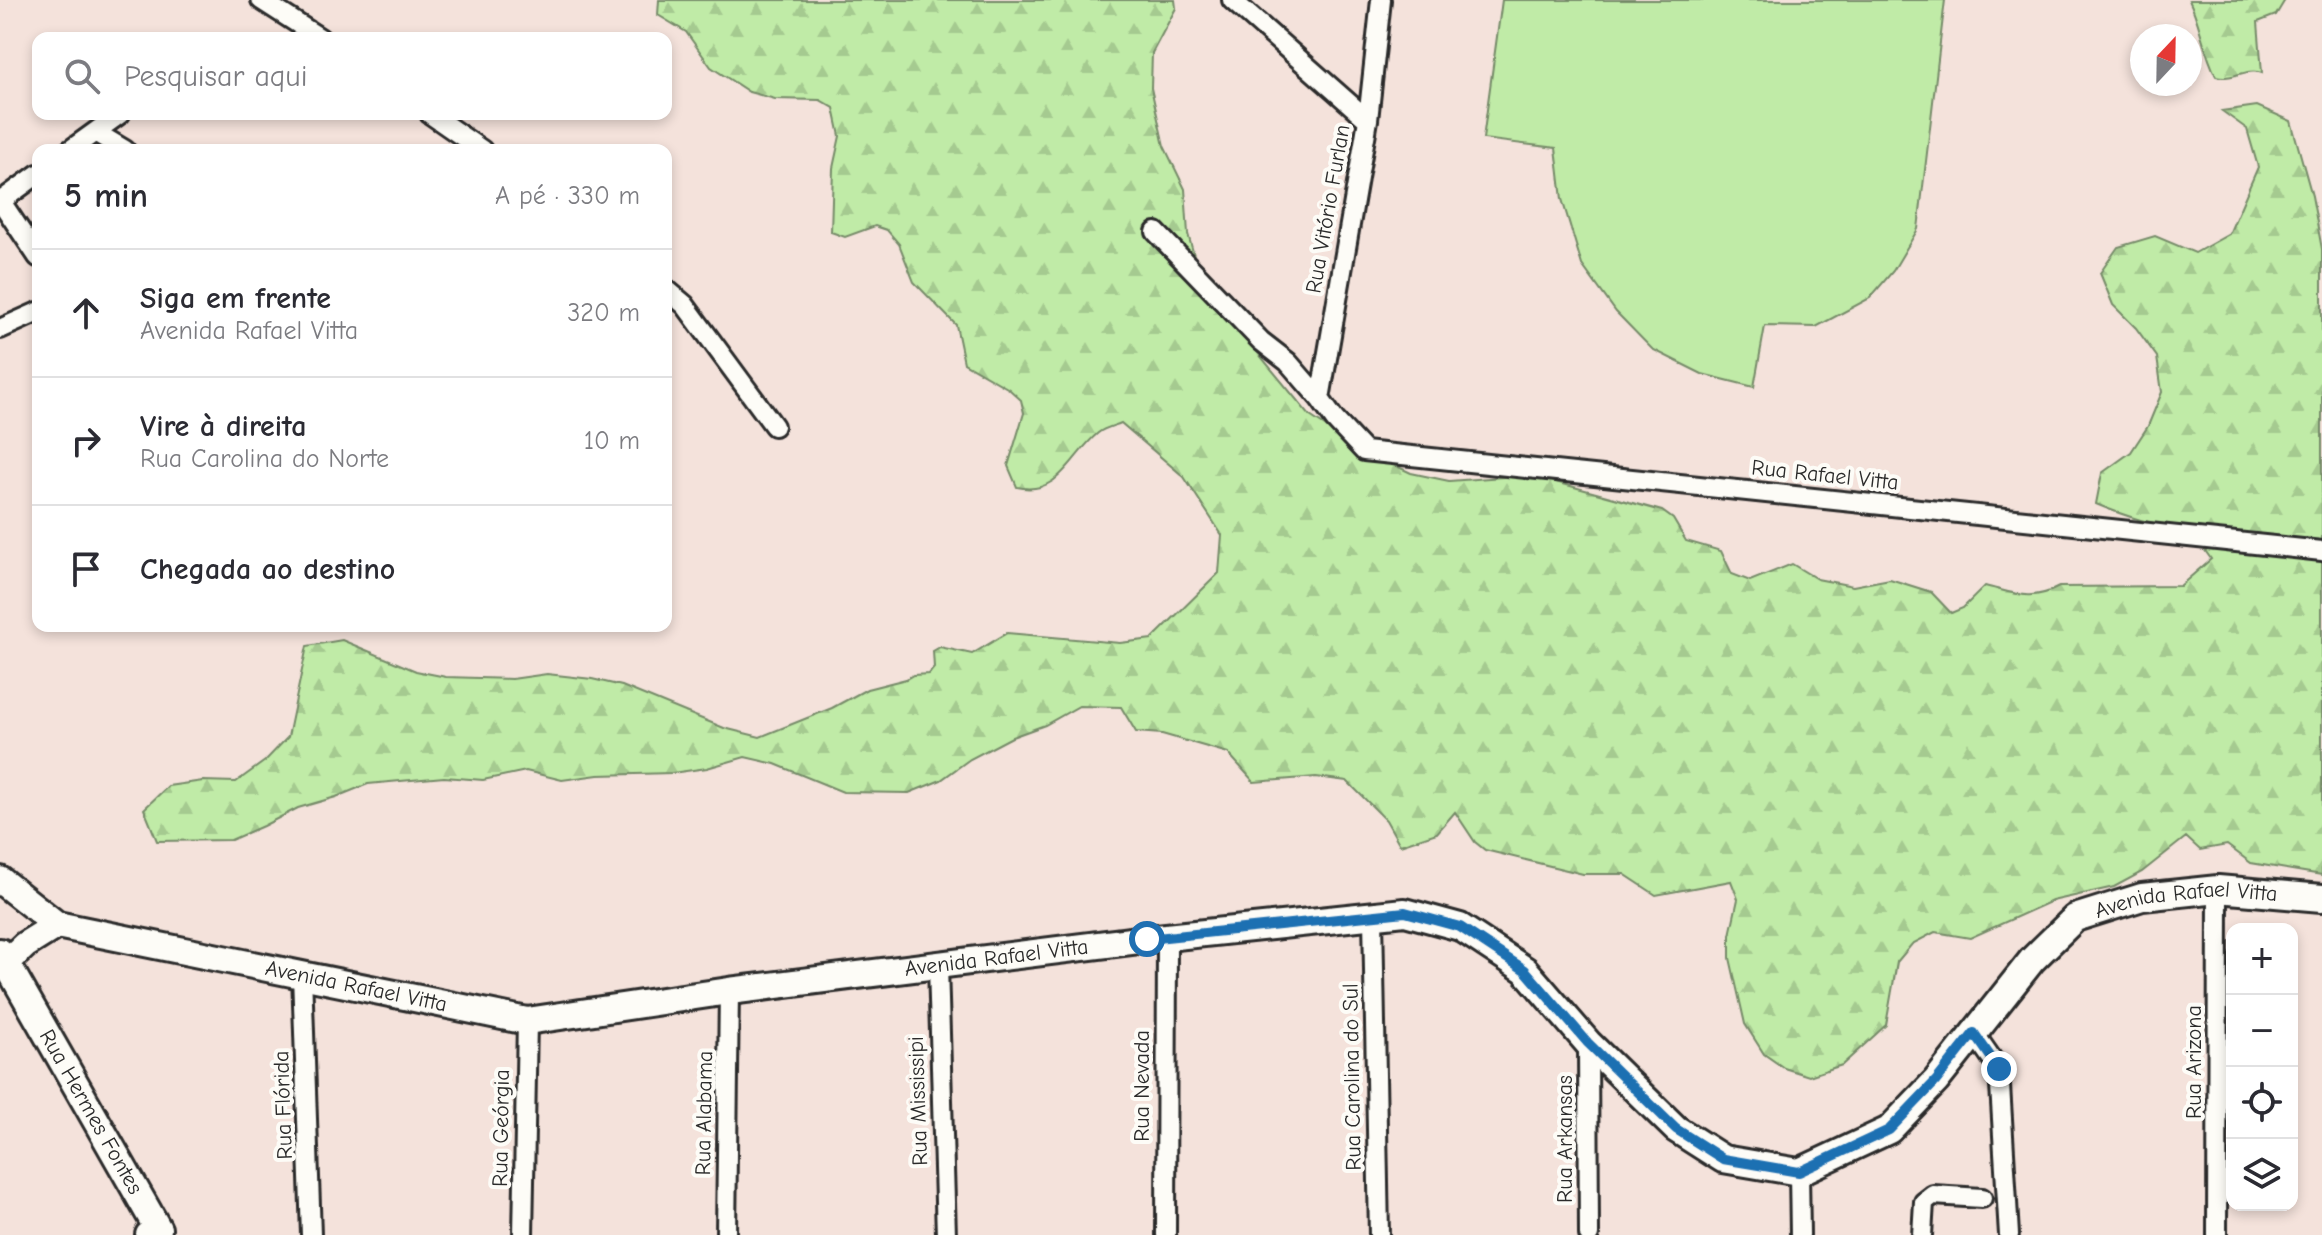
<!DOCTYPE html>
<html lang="pt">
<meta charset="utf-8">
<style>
:root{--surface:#fff;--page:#f7f7f7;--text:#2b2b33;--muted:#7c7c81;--line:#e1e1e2}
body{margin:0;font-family:"Comic Neue",sans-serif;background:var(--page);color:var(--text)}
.controls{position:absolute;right:24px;bottom:24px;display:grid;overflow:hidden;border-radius:16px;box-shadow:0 4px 12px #0003}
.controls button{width:72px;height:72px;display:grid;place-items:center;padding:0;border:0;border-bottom:2px solid var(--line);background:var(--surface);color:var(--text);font:40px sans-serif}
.compass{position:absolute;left:2130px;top:24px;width:72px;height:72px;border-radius:50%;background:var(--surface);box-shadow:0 4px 12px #0003;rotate:22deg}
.stop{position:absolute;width:24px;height:24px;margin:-18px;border:6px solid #1f6fb2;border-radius:50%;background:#fff}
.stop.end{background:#1f6fb2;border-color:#fff;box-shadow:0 2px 8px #0008}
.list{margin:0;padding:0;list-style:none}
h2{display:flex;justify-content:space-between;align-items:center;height:104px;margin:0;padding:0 32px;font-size:34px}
h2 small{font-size:26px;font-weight:400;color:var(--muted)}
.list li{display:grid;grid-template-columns:52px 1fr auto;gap:24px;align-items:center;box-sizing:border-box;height:128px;padding:0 32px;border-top:2px solid var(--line)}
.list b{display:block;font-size:30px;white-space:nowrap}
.list p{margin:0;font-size:26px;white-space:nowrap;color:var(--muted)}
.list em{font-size:26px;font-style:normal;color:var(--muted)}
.icon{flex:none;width:44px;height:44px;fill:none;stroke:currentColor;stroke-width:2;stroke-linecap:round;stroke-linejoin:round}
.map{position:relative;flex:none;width:2322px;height:1235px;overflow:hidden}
.search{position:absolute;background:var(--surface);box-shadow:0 4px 12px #0003;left:32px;top:32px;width:640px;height:88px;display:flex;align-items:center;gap:20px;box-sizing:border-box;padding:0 28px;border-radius:16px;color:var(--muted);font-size:30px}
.panel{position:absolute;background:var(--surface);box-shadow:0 4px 12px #0003;left:32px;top:144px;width:640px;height:488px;border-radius:16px}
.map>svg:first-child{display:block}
</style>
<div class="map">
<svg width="2322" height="1235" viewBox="0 0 2322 1235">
<defs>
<pattern id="forest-firs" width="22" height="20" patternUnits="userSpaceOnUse" patternTransform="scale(2)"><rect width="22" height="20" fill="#c0eba7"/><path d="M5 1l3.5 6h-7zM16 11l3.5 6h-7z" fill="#a5ca90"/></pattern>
</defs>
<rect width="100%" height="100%" fill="#f4e2db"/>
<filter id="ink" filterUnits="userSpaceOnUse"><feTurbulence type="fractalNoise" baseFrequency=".0125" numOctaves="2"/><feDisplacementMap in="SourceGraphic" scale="16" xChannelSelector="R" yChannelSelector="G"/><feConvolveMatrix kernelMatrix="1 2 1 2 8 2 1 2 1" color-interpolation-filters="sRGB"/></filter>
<g filter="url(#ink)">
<path fill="#c0eba7" stroke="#768b69" stroke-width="2" d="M 1502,0 L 1945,0 L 1918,229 L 1893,271 L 1870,298 L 1816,327 L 1765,326 L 1754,387 L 1702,374 L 1652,349 L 1616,312 L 1582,265 L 1562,199 L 1556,148 L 1483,139 Z"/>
<path fill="url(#forest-firs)" stroke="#768b69" stroke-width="2" d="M 659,0 L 1175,0 L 1176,8 L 1152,53 L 1151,88 L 1164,146 L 1185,189 L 1188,234 L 1197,266 L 1225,313 L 1310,416 L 1358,448 L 1411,473 L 1449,481 L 1530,475 L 1662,511 L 1673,519 L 1686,541 L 1721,551 L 1732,574 L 1750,581 L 1792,564 L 1817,579 L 1853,586 L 1890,579 L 1931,592 L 1951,613 L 1963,608 L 1985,586 C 2014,593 2031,602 2059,587 L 2180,586 L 2211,559 L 2189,528 C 2155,526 2127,517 2096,504 L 2102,473 L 2131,452 L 2148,426 L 2162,392 L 2157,357 L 2136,328 L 2113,305 L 2100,273 L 2118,247 L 2155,236 L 2195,253 L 2229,234 L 2258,167 L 2247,129 L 2222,111 L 2257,106 L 2291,121 L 2312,196 L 2322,249 L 2322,552 L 2294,555 L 2322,561 L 2322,875 L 2251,863 L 2227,845 L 2200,850 L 2186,837 L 2142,872 L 2114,887 L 2052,901 L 1970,938 L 1935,932 L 1912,944 L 1897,962 L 1886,1025 L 1842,1065 L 1809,1076 L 1784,1068 L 1764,1054 L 1745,1024 L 1730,958 L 1730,935 L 1738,899 L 1731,881 L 1656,895 L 1624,874 L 1583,874 L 1485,850 L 1475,842 L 1455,812 L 1437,833 L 1400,845 L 1386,820 L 1347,781 L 1316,777 L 1254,782 L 1228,753 L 1162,734 L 1136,732 L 1121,707 L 1079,706 L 1045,725 L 1012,737 L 970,759 L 941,780 L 909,793 L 843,792 L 775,764 L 745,757 L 707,768 L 672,773 L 598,775 L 562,780 L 526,771 L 483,780 L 444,777 L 368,784 L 336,797 L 298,808 L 263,826 L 231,840 L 157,841 L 144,809 L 168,786 L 203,781 L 236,782 L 265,761 L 288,737 L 307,646 L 342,640 L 416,671 L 446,677 L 512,679 L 547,674 L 592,679 L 622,686 L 724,728 L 760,737 L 832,708 L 867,689 L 906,679 L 913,675 L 929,674 L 934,668 L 933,651 L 940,647 L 972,654 L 1007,633 L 1120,643 L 1152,639 L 1219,573 L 1222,535 L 1184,477 L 1121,423 C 1114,426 1104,428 1098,433 C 1071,455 1059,497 1017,487 L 1008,466 L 1024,413 L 1021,400 L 1009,389 L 964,363 L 956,325 L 914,282 L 899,244 L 887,230 L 875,226 L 845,237 L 831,232 L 833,168 L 840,136 L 834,108 L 820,100 L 775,99 L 749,92 L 711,67 L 686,32 L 658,15 Z
M 2189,0 L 2285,0 L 2276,15 L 2258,22 L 2262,73 C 2246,67 2232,81 2216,76 C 2203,51 2201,25 2189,0 Z"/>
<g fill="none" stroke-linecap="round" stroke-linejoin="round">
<defs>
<path id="street" d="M 261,0 L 320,38
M 1232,0 L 1368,120
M 1381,0 L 1368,120 L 1320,399 L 1335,420 L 1364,451 L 2322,551
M 430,114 L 482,150
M 95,132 L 125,150
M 70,150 L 120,114
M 0,200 L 38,257
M 1,201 L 38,174
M 1156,232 L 1261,341 L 1288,362 L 1320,399
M 666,289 L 685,305 L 774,426
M 0,329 L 38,312
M 1373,917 L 1379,1235
M 938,966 L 946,1235
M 302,974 L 311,1235
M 1974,1033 L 1999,1069 L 2009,1235
M 1588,1043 L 1589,1235
M 1799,1172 L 1800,1235
M 523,1235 L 527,1021
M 726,1235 L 729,991
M 1166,1235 L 1167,938
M 1922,1235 L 1924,1202 L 1933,1195 L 1982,1198
M 2217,1235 L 2218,889"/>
<g id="secondary">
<path id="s1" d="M 0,880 L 57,925 L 527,1021 L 729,991 L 1147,939 L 1405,912 L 1460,927 L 1525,970 L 1588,1043 L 1676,1129 L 1723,1159 L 1799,1172 L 1889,1130 L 1936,1081 L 2032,960 L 2075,918 L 2142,897 L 2218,889 L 2322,898"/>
<path id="s2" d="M 0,952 L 158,1229 L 149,1235"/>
<path d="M 6,963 L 25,945 L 57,925"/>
</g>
</defs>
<use href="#street" stroke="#2b2b2b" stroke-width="24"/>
<use href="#secondary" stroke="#2b2b2b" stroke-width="32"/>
<use href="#street" stroke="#fdfcf7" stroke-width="18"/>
<use href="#secondary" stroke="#fdfcf7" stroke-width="26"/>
</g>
</g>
<g fill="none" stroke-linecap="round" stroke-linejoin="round" filter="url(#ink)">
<path stroke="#1f6fb2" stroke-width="10" d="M 1147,939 L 1405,912 L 1460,927 L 1525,970 L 1588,1043 L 1676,1129 L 1723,1159 L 1799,1172 L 1889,1130 L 1936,1081 L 1974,1033 L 1999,1069"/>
</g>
<g text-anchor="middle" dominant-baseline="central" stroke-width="8" stroke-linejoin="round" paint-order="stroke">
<g font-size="22" fill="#2b2b2b" stroke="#fdfcf7">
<text transform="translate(1328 209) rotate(-80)">Rua Vitório Furlan</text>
<text transform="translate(1825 475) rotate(6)">Rua Rafael Vitta</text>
<text stroke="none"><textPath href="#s1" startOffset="2420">Avenida Rafael Vitta</textPath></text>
<text stroke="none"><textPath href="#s1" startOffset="1026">Avenida Rafael Vitta</textPath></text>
<text stroke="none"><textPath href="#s1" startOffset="378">Avenida Rafael Vitta</textPath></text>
<text transform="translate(2194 1062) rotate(-90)">Rua Arizona</text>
<text transform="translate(1352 1077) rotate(-91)">Rua Carolina do Sul</text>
<text transform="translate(1142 1086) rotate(-90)">Rua Nevada</text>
<text transform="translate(918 1101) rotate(-92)">Rua Mississipi</text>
<text transform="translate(283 1105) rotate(-92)">Rua Flórida</text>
<text stroke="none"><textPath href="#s2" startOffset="184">Rua Hermes Fontes</textPath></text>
<text transform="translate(704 1113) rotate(-89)">Rua Alabama</text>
<text transform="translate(501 1128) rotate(-89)">Rua Geórgia</text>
<text transform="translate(1565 1139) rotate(-90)">Rua Arkansas</text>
</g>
</g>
</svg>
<div class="controls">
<button>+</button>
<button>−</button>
<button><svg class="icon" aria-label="locate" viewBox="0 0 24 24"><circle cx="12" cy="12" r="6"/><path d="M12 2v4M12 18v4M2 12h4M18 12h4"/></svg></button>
<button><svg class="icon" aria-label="layers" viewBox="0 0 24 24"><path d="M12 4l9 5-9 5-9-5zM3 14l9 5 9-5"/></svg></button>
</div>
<svg class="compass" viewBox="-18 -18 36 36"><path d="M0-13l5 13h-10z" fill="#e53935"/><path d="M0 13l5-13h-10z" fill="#7c7c81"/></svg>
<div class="stop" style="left:1147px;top:939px"></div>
<div class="stop end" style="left:1999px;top:1069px"></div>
<div class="search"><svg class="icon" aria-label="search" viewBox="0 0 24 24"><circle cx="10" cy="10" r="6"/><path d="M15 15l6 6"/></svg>Pesquisar aqui</div>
<section class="panel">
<h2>5 min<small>A pé · 330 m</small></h2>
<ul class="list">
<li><svg class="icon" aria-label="ahead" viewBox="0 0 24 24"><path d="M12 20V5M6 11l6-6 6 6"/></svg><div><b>Siga em frente</b><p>Avenida Rafael Vitta</p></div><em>320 m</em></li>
<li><svg class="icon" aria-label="right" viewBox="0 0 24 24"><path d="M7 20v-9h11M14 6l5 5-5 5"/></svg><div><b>Vire à direita</b><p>Rua Carolina do Norte</p></div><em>10 m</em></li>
<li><svg class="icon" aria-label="arrive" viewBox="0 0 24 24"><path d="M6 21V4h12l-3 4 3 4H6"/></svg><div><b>Chegada ao destino</b></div></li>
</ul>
</section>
</div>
